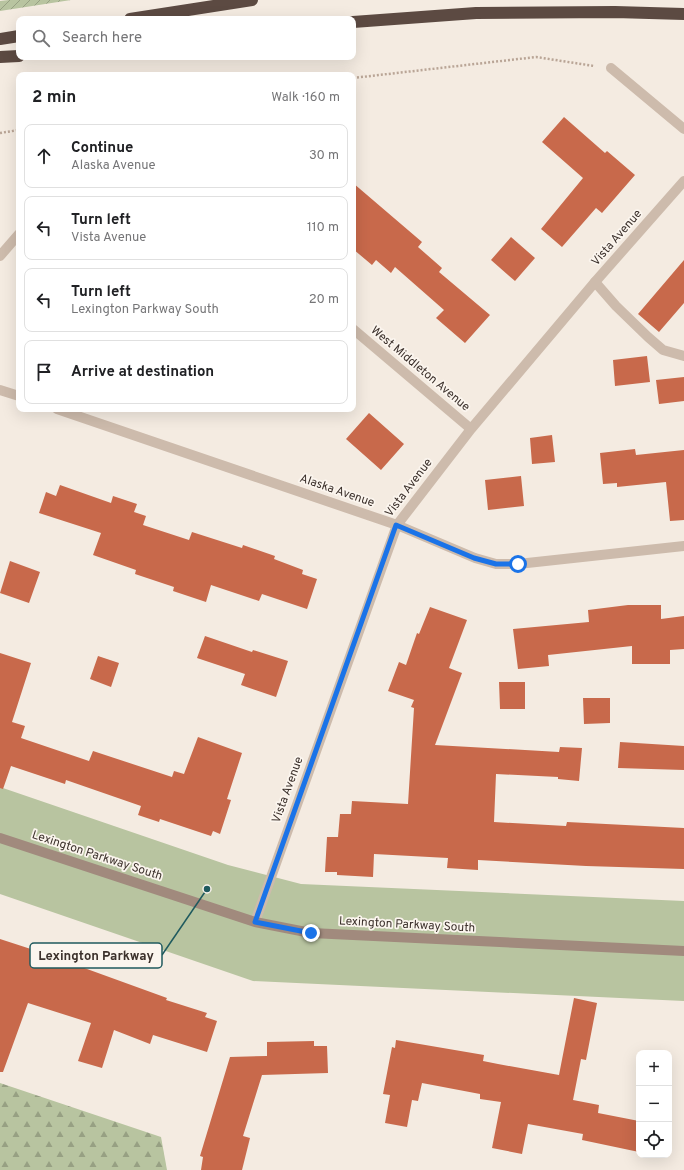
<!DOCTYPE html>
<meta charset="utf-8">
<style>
:root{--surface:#fff;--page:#f6f6f6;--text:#202124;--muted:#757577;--line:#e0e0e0}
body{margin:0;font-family:Overpass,sans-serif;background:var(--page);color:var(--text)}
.controls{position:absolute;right:12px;bottom:12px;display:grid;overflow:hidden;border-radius:8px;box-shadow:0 4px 16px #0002}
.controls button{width:36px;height:36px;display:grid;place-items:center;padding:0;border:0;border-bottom:1px solid var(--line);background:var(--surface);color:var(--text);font:20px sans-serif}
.stop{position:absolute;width:12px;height:12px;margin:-9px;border:3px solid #1a73e8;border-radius:50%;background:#fff}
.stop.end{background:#1a73e8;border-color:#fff;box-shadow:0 1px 4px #0008}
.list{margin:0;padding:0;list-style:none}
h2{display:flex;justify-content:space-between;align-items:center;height:52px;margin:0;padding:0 16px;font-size:17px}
h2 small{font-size:13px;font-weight:400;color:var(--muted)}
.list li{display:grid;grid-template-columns:26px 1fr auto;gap:12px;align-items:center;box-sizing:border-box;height:64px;margin:0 8px 8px;padding:0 8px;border:1px solid var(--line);border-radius:8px}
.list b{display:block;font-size:15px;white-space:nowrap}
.list p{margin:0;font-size:13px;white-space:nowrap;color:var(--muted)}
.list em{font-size:13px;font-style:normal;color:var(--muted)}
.icon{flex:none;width:22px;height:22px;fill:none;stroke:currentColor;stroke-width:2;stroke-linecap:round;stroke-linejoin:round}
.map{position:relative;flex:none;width:684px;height:1170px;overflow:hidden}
.search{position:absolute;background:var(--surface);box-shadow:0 4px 16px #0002;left:16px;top:16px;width:340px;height:44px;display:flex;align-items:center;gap:10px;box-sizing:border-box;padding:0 14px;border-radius:8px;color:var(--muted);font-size:15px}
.panel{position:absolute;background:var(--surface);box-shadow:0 4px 16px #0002;left:16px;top:72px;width:340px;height:340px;border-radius:8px}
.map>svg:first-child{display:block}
</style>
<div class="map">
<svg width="684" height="1170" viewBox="0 0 684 1170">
<defs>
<pattern id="forest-firs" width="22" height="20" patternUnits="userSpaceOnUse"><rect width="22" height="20" fill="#b8c4a0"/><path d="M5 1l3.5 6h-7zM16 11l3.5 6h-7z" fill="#97a083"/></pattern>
<pattern id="garden-furrows" width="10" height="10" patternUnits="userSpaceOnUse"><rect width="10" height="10" fill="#b8c4a0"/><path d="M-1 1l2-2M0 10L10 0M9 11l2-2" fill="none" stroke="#97a083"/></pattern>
</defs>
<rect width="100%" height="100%" fill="#f4ebe1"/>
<path fill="url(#forest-firs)" d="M 0,1083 L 161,1137 L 167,1170 L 0,1170 Z"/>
<path fill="#b8c4a0" d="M 0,787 L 228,865 L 301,884 L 684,901 L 684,1001 L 253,981 L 0,894 Z"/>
<path fill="url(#garden-furrows)" d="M 9,0 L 71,0 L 0,11 L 0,1 Z"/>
<path fill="#c8694b" d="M 564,117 L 605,153 L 607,151 L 635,175 L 602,213 L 596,208 L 562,247 L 541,229 L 583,178 L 542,142 Z
M 353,183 L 422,242 L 418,247 L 442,268 L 439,272 L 490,315 L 465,343 L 436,318 L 444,310 L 395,267 L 391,273 L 376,260 L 372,265 L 353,249 Z
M 511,237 L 535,258 L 515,281 L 491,260 Z
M 684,260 L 684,303 L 659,332 L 638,314 Z
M 647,356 L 650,382 L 615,386 L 613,360 Z
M 684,377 L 684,401 L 659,404 L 656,380 Z
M 369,413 L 404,444 L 381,470 L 346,439 Z
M 552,435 L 555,462 L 532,464 L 530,438 Z
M 635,449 L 636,455 L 684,450 L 684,520 L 670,521 L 666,482 L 617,487 L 617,483 L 603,484 L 600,453 Z
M 521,476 L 524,506 L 488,510 L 485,480 Z
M 60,485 L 111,503 L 113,496 L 137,504 L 134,512 L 146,516 L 143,525 L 189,540 L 192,532 L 242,548 L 243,545 L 275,556 L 274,559 L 303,570 L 302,574 L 317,579 L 307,609 L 262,594 L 259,601 L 211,585 L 206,602 L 173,591 L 174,587 L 135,574 L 136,570 L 93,555 L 101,533 L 39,513 L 46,492 L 56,496 Z
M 10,561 L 40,572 L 29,603 L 0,593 Z
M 628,605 L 661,605 L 661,619 L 684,616 L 684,649 L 670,650 L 670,664 L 632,664 L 632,646 L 548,655 L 549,666 L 518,669 L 513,629 L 589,622 L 588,610 Z
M 430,607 L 467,620 L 449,668 L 462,673 L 435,745 L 559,752 L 560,747 L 582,748 L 579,781 L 558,779 L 558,777 L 496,774 L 494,822 L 566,826 L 567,822 L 684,828 L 684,869 L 586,866 L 478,860 L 478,870 L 447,868 L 448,858 L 374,854 L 373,877 L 337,875 L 337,872 L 325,872 L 327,837 L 338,837 L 340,814 L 351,814 L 352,801 L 408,804 L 414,708 L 411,707 L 414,700 L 388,691 L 399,662 L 406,665 L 417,633 L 419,634 Z
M 205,636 L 252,652 L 253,650 L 288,661 L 276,697 L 241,685 L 245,674 L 197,658 Z
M 0,653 L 31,663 L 12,722 L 25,726 L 21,738 L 89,761 L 93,751 L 172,777 L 174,771 L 184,774 L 198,737 L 242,753 L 227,799 L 231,800 L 220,834 L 213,831 L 211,836 L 160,819 L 159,822 L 138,815 L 141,806 L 66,780 L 65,784 L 11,766 L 3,789 L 0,788 Z
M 98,656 L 119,663 L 111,687 L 90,679 Z
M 499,682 L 525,682 L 525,709 L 500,709 Z
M 583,698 L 610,698 L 610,723 L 584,724 Z
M 620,742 L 684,746 L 684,770 L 618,768 Z
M 0,939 L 77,964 L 76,965 L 167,998 L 166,1000 L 207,1013 L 205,1017 L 217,1021 L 207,1052 L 153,1035 L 150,1044 L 114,1030 L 102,1068 L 78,1061 L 91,1023 L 28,1003 L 3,1072 L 0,1072 Z
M 574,998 L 597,1003 L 586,1060 L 581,1059 L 573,1100 L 599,1105 L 598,1113 L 639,1121 L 639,1152 L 582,1140 L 583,1134 L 528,1124 L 522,1154 L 492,1148 L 501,1102 L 480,1099 L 480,1094 L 422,1083 L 418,1101 L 412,1100 L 407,1127 L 385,1123 L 390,1095 L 383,1094 L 392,1047 L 395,1048 L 396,1040 L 484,1055 L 483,1061 L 498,1064 L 559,1075 Z
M 314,1041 L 314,1046 L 327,1046 L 328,1073 L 262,1075 L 243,1136 L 250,1138 L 242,1170 L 201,1170 L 203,1157 L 200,1156 L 230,1057 L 267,1056 L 267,1042 Z"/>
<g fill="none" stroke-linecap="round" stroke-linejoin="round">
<path stroke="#b9a596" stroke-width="2.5" stroke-dasharray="2 2" stroke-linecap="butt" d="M 353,78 L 536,57 L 594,66
M 0,133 L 19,130"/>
<path stroke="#cdbbac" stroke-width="10" d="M 595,282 L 616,306 L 648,337 L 663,350 L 684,356"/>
<path stroke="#cdbbac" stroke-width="10" d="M 611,68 L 684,129
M 0,256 L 19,234
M 353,329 L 471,429
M 0,390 L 19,396
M 57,409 L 397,525 L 475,558 L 496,564 L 518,564 L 684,546
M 255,922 L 397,525 L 471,429 L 595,282 L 684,181"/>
<path stroke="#a18a7d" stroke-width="10" d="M 0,838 L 255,922 L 311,933 L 684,951"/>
<path stroke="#5c4a42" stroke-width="12" d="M 130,19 L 252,0
M 353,22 L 476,13 L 615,12 L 684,14
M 0,39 L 19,36
M 0,57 L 19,56"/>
</g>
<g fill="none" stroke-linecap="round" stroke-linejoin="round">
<path stroke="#1a73e8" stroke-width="5" d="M 311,933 L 255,922 L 396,525 L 474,558 L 496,564 L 518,564"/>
</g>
<g text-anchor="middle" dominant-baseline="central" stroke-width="3.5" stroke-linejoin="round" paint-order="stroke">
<g font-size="12" fill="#3b302b" stroke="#fbf5ee">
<text transform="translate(617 238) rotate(-49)">Vista Avenue</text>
<text transform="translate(420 369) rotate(40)">West Middleton Avenue</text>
<text transform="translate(409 488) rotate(-53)">Vista Avenue</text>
<text transform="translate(337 491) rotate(19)">Alaska Avenue</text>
<text transform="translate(288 790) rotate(-70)">Vista Avenue</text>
<text transform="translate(97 856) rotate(18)">Lexington Parkway South</text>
<text transform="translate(407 925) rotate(3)">Lexington Parkway South</text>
</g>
</g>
<path fill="none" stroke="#1f5a5e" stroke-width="1.5" d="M207 889L162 955"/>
<circle fill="#1f5a5e" stroke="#fbf5ee" stroke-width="1.5" cx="207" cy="889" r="4"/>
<rect fill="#fbf5ee" stroke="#1f5a5e" stroke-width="1.5" x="30" y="943" width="132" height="25" rx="4"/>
<g font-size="13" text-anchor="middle" font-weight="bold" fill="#3b302b">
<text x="96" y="960">Lexington Parkway</text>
</g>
</svg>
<div class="controls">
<button>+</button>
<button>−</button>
<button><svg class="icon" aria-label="locate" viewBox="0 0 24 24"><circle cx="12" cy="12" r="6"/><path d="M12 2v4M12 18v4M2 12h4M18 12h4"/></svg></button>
</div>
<div class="stop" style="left:518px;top:564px"></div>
<div class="stop end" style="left:311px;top:933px"></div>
<div class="search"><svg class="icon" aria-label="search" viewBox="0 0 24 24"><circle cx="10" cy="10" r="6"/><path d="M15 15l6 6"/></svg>Search here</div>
<section class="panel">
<h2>2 min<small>Walk · 160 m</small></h2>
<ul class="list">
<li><svg class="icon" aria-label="ahead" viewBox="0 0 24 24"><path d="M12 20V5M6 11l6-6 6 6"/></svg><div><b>Continue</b><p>Alaska Avenue</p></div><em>30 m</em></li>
<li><svg class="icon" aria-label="left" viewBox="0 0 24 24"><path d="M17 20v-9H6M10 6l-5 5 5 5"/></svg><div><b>Turn left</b><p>Vista Avenue</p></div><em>110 m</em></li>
<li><svg class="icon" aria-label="left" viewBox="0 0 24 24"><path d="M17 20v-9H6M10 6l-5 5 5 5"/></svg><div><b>Turn left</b><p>Lexington Parkway South</p></div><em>20 m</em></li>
<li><svg class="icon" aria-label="arrive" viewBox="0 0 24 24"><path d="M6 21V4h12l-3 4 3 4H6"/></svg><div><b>Arrive at destination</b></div></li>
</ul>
</section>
</div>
